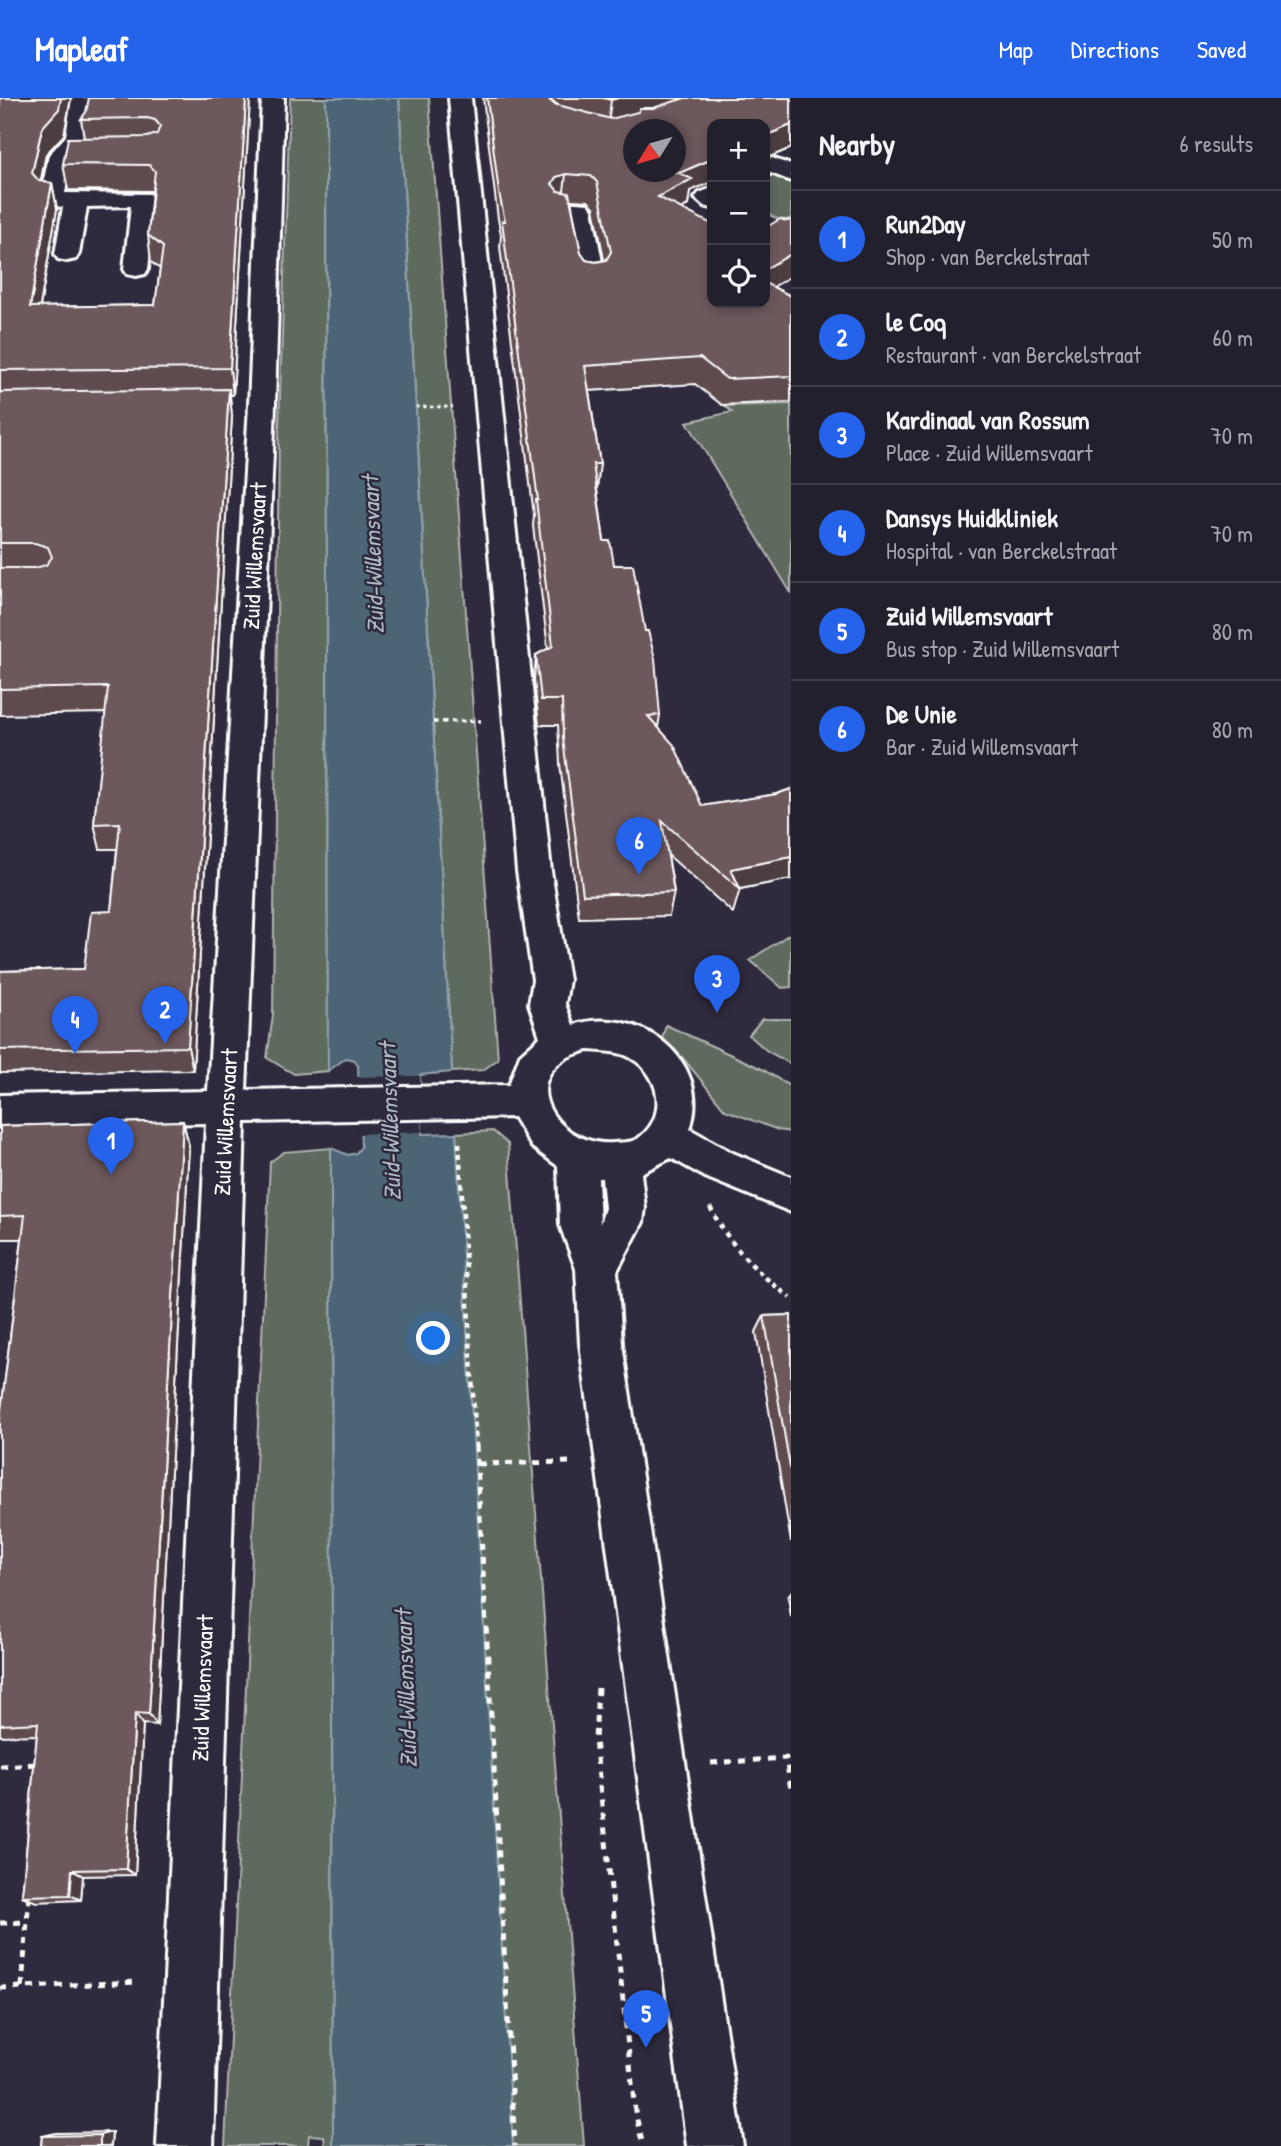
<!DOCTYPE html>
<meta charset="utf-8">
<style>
:root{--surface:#23202e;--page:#2b2836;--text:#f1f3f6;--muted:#a3a3aa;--line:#403e4a;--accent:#2563eb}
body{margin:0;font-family:"Patrick Hand",sans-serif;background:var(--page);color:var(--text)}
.controls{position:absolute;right:21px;top:21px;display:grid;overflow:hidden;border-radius:14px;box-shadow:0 4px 10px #0003}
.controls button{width:63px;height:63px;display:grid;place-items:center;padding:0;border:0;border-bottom:2px solid var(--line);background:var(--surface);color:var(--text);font:35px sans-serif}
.compass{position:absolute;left:623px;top:21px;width:63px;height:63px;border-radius:50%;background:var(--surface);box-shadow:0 4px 10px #0003;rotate:233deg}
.you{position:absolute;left:434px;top:1241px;width:24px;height:24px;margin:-18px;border:5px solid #fff;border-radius:50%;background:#1a73e8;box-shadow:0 0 0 10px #1a73e833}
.badge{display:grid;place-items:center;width:46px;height:46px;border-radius:50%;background:var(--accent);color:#fff;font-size:23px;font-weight:700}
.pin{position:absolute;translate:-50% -58px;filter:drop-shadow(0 2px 4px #0008)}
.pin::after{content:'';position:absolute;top:37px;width:24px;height:21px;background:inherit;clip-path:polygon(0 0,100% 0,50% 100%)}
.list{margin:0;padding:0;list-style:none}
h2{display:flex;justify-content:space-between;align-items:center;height:91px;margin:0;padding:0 28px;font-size:30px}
h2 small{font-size:23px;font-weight:400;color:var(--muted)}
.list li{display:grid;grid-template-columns:46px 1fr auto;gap:21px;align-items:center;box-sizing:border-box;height:98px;padding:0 28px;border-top:2px solid var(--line)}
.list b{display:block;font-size:26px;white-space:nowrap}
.list p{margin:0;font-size:23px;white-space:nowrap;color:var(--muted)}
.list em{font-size:23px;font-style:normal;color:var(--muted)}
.icon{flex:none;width:38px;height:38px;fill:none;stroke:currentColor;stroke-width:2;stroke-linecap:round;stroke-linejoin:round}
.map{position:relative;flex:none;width:791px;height:2048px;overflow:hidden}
header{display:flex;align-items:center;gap:42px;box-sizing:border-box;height:98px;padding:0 35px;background:var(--accent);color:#fff}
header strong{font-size:33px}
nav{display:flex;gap:38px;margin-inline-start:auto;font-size:24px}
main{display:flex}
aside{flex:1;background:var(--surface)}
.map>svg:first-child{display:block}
</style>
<header>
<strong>Mapleaf</strong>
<nav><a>Map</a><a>Directions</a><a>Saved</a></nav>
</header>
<main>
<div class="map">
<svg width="791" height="2048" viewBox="0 0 791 2048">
<rect width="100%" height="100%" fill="#2f2a3d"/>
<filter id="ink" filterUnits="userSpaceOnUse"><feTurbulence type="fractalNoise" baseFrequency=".0143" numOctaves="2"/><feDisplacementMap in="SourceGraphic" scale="14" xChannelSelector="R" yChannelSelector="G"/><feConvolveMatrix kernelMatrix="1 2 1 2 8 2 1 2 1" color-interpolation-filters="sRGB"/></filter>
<g filter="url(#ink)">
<path fill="#5f6a5f" stroke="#afb4af" stroke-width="2" d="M 290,0 L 326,0 L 328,973 L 294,976 L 267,960 L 273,917 L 279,327 Z
M 399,0 L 429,0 L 498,961 L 483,972 L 452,974 Z
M 774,76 L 791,84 L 791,120 L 783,124 L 765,115 L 765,81 Z
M 791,306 L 791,495 L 687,324 L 732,314 L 725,308 Z
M 791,835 L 791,889 L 782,890 L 750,862 Z
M 762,921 L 791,921 L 791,966 L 767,953 L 749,937 Z
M 666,927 L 762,971 L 791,989 L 791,1034 L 778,1032 L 725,1012 L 683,960 L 662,941 Z
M 493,1033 L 508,1046 L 584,2048 L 513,2048 L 456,1035 Z
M 331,1050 L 333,2048 L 325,2048 L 324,2038 L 309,2037 L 308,2048 L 225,2048 L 270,1064 L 284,1054 Z"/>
<path fill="#4c6576" stroke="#94a3ad" stroke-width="2" d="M 326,0 L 399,0 L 452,974 L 420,977 L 422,1036 L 456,1035 L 513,2048 L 333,2048 L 331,1050 L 348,1057 L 356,1055 L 361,1049 L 358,968 L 355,962 L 346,960 L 328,973 Z"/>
<path fill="#2f2a3d" d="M 420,978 L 422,1034 L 356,1036 L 355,979 Z"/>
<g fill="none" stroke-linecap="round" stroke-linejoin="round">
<defs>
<path id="minor" d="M 72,0 L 94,0 L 88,40 L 80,50 L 127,51 L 130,56 L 127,61 L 70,64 L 65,95 L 152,96 L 156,101 L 148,171 L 145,176 L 136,178 L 127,176 L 124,171 L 131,108 L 87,109 L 79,156 L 76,161 L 67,163 L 58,161 L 55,156 L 63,109 L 44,107 L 40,102 L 49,57 L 66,38 Z
M 262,0 L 284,0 L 275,307 L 246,992 L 509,987 L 520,957 L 540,939 L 529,906 L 533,882 L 517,773 L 449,0 L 471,0 L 551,773 L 569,882 L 565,906 L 573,927 C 637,906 714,961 690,1031 L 733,1055 L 791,1079 L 791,1114 L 705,1079 L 671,1060 L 641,1075 L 645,1110 L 643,1124 L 617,1173 L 622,1246 L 743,2048 L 687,2048 L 580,1246 L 576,1171 L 560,1127 L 558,1068 L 532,1049 L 514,1019 L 245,1024 L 213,2048 L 157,2048 L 206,1025 L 0,1029 L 0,997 L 208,993 L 249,307 ZM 588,952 C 600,953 614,953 625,957 C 659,971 670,1016 640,1039 C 633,1045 624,1044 614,1045 C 562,1050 516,988 568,959 C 574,956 582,954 588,952 ZM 598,1080 L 602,1080 L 605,1110 L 600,1126 Z
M 772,60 L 791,67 L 791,83 L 771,75 L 765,77 L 765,62 Z
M 712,90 L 712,110 L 704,108 L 695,100 L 699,95 Z
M 564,104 L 588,106 L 592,111 L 605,180 L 602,185 L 593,187 L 584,185 L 581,180 L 569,118 L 556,116 L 552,111 L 556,106 Z"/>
</defs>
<use href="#minor" stroke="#fff" stroke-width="6"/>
<path stroke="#fff" stroke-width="2.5" stroke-dasharray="3.5 3.5" stroke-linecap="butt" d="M 416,309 L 453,309"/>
<path stroke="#fff" stroke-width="3.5" stroke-dasharray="4.5 4.5" stroke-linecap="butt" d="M 433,624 L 481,623"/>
<path stroke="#fff" stroke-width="4.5" stroke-dasharray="5 5" stroke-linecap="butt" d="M 459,1045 L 476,1349
M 710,1109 C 729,1147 757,1175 791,1200"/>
<path stroke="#fff" stroke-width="5" stroke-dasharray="7 7" stroke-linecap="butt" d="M 476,1347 L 515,2048
M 478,1366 L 571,1364
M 598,1590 L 595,1642 L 635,2013 L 643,2048
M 711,1665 L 786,1660 L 791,1692
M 0,1668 L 38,1666
M 0,1825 L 27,1824
M 22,1889 L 29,1798
M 0,1890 L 139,1884"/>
<use href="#minor" fill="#2f2a3d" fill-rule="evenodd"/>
</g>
<path fill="#5e4c4e" stroke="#fff" stroke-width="2" fill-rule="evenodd" d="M 0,0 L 71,0 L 64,37 L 46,56 L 41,83 L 52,85 L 57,111 L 40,209 L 155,207 L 160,171 L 151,164 L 148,137 L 152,93 L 68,92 L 63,66 L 84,40 L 81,21 L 250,0 L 233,297 L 230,297 L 232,318 L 193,972 L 0,975 L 0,873 L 84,871 L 111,813 L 117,751 L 100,751 L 94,726 L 106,615 L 0,617 Z
M 483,0 L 547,0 L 554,6 L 559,8 L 549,0 L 791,0 L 791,50 L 765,61 L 765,26 L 712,26 L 712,84 L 690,93 L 688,107 L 681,111 L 773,189 L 791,198 L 791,304 L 722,307 L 695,286 L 589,293 L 600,366 L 597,391 L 604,443 L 614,467 L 660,617 L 658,629 L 702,708 L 777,696 L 791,691 L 791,781 L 740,791 L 733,815 L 668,757 L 674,794 L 669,818 L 579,820 L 560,666 L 558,627 L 539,627 L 534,582 L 536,557 L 548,551 L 533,428 L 534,417 L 500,149 L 501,137 L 498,121 ZM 571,102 L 588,103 L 594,109 L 604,162 L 596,164 L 586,162 L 581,155 Z
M 183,1023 L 189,1048 L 157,1627 L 143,1626 L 135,1777 L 83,1778 L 81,1802 L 36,1804 L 22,1798 L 37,1637 L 0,1638 L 0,1321 L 22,1141 L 0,1141 L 0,1028 Z
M 791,1217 L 791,1444 L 756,1234 L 764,1218 Z
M 791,1494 L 791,1519 L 788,1498 Z
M 112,2034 L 111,2048 L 41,2048 L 42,2038 L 56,2035 Z"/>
<path fill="#4c3e40" stroke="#fff" stroke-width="2" d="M 61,0 L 71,0 L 64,37 L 46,56 L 37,101 L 32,75 L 42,30 Z
M 246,0 L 250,0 L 233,297 L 230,270 Z
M 618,0 L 690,0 L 608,27 L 611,2 Z
M 791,27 L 791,50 L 765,61 L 765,38 Z
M 712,61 L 712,84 L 690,93 L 688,107 L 655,125 L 658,99 L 679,75 Z
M 566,76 L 563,101 L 552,86 L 556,79 Z
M 52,85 L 57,111 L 35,236 L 30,209 Z
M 791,156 L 791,178 L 765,194 L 765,171 Z
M 229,291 L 232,318 L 193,972 L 188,949 Z
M 791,759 L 791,781 L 740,791 L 731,771 Z
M 183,1023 L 189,1048 L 157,1627 L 149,1616 Z
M 135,1615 L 143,1626 L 135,1777 L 126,1771 Z
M 72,1772 L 83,1778 L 81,1802 L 70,1797 Z
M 112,2034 L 111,2048 L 100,2048 L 100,2037 Z"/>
<path fill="#6d585b" stroke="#fff" stroke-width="2" fill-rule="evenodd" d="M 0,0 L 61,0 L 59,11 L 42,30 L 32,75 L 39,83 L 52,85 L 30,209 L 155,207 L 163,149 L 148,137 L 155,73 L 149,67 L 63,66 L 68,40 L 147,39 L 157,36 L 160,28 L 155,22 L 147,20 L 81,21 L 86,14 L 89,0 L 246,0 L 230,270 L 0,272 Z
M 487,0 L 547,0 L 554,6 L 611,21 L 638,14 L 640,10 L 653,10 L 685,0 L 791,0 L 791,27 L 765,38 L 765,26 L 712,26 L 712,61 L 679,75 L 692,81 L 658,99 L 712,126 L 712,205 L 765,205 L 765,185 L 791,198 L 791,278 L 727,281 L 700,260 L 585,268 L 600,366 L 593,366 L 604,443 L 610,443 L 614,467 L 633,467 L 645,533 L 648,533 L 655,561 L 660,617 L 648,618 L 674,647 L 702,708 L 777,696 L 791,691 L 791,759 L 731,771 L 740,791 L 662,723 L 674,794 L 583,797 L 563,641 L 562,602 L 541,602 L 536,557 L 553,548 L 536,402 L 538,402 L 502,123 L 505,123 L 499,95 ZM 634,32 L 676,32 L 676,74 L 634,74 ZM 566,76 L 591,78 L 597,84 L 611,154 L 606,162 L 596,164 L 586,162 L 581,155 L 569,95 L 558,93 L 552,86 L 556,79 Z
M 603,0 L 618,0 L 611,2 Z
M 780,121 L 787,123 L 791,122 L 791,156 L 765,171 L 765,130 Z
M 229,291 L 188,949 L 0,952 L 0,873 L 84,871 L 91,814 L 111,813 L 120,725 L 94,726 L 108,589 L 0,591 L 0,470 L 35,470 L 46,467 L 52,459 L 48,449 L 35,445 L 0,445 L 0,294 Z
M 183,1023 L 149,1616 L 135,1615 L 126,1771 L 72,1772 L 70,1797 L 22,1798 L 38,1625 L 0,1627 L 0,1321 L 25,1117 L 0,1118 L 0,1028 Z
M 791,1217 L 791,1375 L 764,1218 Z
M 100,2037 L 100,2048 L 41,2048 L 42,2038 Z"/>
</g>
<g text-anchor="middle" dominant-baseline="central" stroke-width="5" stroke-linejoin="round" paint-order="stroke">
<g font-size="23" fill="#fff" stroke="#2f2a3d">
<text transform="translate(254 458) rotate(-87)">Zuid Willemsvaart</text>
<text transform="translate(225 1024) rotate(-87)">Zuid Willemsvaart</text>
<text transform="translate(202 1590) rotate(-88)">Zuid Willemsvaart</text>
</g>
<g font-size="24" font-style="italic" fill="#aebac1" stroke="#2f2a3d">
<text transform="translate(372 457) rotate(-92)">Zuid-Willemsvaart</text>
<text transform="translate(389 1024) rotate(-92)">Zuid-Willemsvaart</text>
<text transform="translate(405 1591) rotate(-92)">Zuid-Willemsvaart</text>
</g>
</g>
</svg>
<div class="controls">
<button>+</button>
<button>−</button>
<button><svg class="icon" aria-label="locate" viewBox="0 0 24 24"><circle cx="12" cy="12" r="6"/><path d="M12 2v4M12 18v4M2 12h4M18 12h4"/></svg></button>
</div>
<svg class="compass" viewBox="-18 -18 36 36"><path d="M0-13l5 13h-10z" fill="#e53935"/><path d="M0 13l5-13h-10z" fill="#a3a3aa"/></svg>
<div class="you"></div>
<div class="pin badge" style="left:111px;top:1077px">1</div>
<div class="pin badge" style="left:165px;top:946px">2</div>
<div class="pin badge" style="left:717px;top:915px">3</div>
<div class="pin badge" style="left:75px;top:956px">4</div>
<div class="pin badge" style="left:646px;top:1950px">5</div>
<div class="pin badge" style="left:639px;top:777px">6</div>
</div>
<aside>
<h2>Nearby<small>6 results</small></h2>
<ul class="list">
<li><span class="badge">1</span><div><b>Run2Day</b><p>Shop · van Berckelstraat</p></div><em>50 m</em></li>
<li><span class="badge">2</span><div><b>le Coq</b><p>Restaurant · van Berckelstraat</p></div><em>60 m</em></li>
<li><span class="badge">3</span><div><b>Kardinaal van Rossum</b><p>Place · Zuid Willemsvaart</p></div><em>70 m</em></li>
<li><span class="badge">4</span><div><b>Dansys Huidkliniek</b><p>Hospital · van Berckelstraat</p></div><em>70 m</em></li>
<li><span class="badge">5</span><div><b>Zuid Willemsvaart</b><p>Bus stop · Zuid Willemsvaart</p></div><em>80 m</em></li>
<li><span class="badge">6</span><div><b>De Unie</b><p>Bar · Zuid Willemsvaart</p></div><em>80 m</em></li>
</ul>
</aside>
</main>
